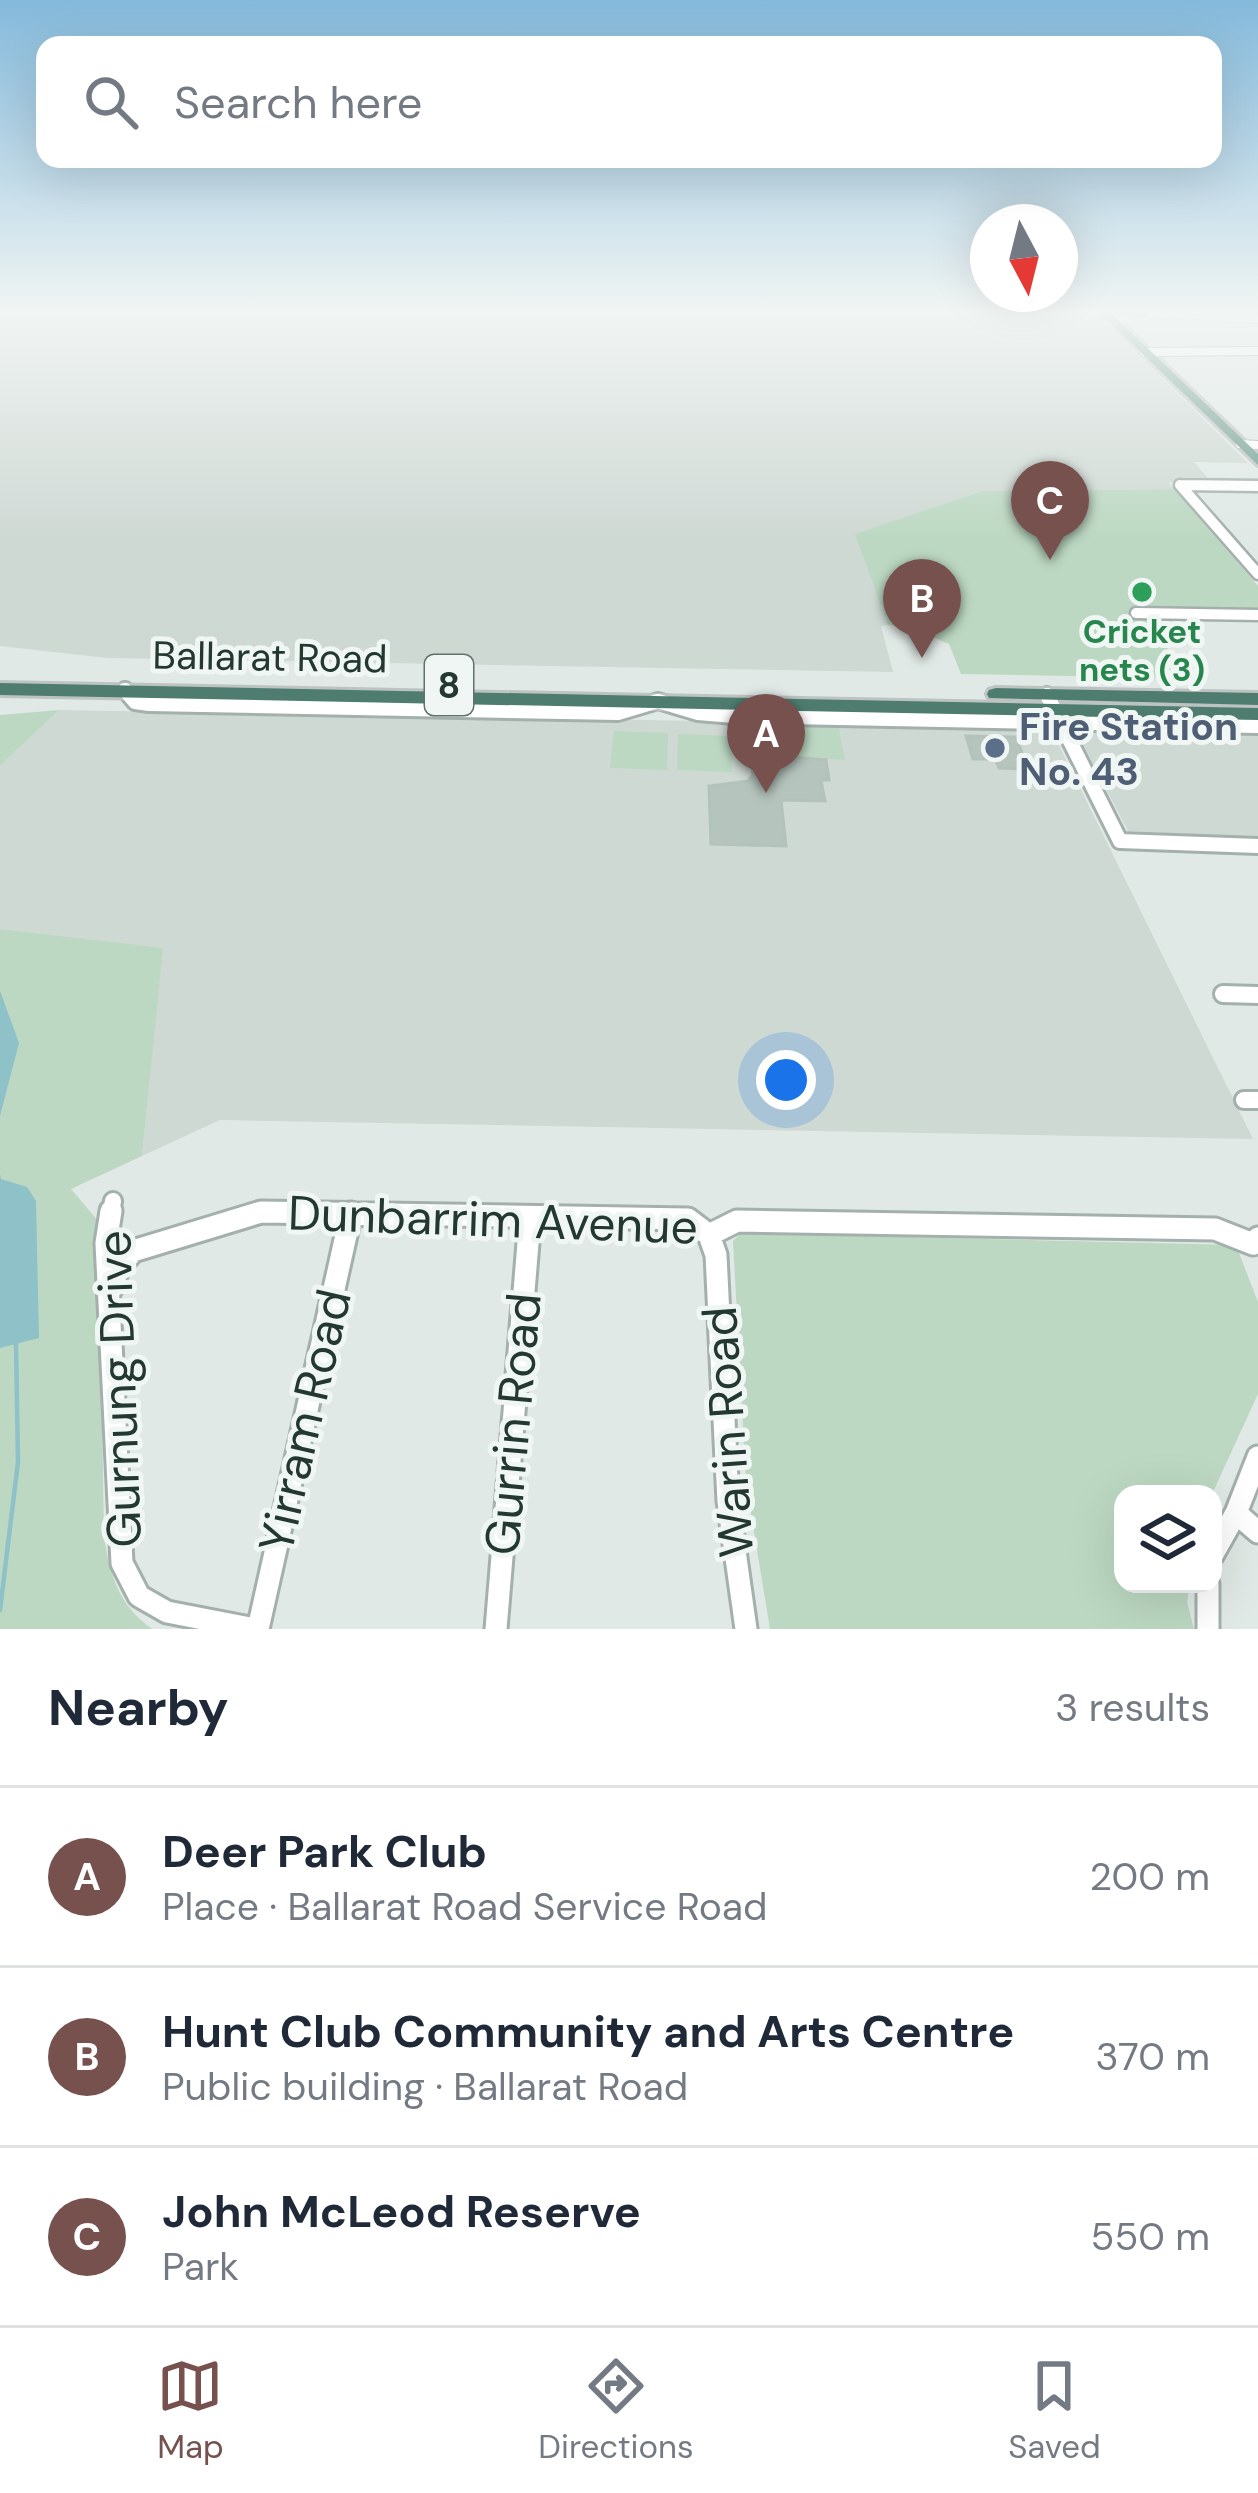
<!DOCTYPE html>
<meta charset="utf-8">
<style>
:root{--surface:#fff;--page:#f6f6f7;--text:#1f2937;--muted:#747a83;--line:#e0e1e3;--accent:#76514d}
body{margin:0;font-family:"DM Sans",sans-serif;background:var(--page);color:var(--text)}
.controls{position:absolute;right:36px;bottom:36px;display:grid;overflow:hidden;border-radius:24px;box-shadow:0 12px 48px #0002}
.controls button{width:108px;height:108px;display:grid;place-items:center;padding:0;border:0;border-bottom:3px solid var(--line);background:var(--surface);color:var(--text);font:60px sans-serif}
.compass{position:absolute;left:970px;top:204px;width:108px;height:108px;border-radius:50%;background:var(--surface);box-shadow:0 12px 48px #0002;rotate:173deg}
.you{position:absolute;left:786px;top:1080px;width:42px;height:42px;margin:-30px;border:9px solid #fff;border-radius:50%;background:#1a73e8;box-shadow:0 0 0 18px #1a73e833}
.badge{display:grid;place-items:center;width:78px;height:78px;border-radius:50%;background:var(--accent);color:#fff;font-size:39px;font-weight:700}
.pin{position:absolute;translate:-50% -99px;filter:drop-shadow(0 3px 6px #0008)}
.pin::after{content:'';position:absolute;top:63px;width:42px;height:36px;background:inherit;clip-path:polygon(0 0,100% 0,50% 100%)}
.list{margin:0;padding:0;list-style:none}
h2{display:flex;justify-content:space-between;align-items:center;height:156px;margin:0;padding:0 48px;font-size:51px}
h2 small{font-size:39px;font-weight:400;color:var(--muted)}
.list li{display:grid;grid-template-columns:78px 1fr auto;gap:36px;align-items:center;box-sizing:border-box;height:180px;padding:0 48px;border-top:3px solid var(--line)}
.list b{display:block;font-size:45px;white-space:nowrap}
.list p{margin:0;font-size:39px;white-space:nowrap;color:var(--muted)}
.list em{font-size:39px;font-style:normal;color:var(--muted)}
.icon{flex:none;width:66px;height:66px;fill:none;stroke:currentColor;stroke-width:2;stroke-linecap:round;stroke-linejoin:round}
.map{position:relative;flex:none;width:1258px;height:1629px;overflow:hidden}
.search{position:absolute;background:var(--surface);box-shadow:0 12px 48px #0002;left:36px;right:36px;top:36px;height:132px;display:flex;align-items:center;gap:30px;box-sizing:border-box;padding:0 42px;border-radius:24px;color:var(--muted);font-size:45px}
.sheet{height:696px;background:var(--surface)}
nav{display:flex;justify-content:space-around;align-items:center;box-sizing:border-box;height:168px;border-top:3px solid var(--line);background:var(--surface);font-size:33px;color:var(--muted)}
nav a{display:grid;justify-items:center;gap:6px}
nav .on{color:var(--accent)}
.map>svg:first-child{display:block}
</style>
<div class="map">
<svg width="1258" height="1629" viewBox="0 0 1258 1629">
<rect width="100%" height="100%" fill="#e0e9e5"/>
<path fill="#cfd9d4" d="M 0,310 L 1093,310 L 1248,463 L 1194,462 L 1211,482 L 1169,482 L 1174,489 L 982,491 L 856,534 L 888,625 L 881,626 L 893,672 L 107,658 L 0,646 Z
M 59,710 L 1050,727 L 1253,1139 L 220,1120 L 142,1156 L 162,949 L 0,929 L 0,766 Z
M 1080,730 L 1258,734 L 1258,838 L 1128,831 L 1077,733 Z"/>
<path fill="#bcd8c2" d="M 1174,489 L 1258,586 L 1258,610 L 1141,610 L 1188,678 L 961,674 L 949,644 L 909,626 L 888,625 L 855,534 L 982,491 Z
M 59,710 L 0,766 L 0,715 Z
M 748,722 L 838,724 L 845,760 L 751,754 Z
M 614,731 L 668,733 L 667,770 L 610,768 Z
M 678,734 L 732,736 L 732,772 L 677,770 Z
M 0,929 L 163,948 L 142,1156 L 71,1189 L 99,1222 L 104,1538 C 111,1577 118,1604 152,1629 L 0,1629 Z
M 741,1233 L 1236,1245 L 1258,1302 L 1258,1394 L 1212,1494 L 1123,1494 L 1123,1584 L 1190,1584 L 1187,1602 L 1194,1629 L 770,1629 L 746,1483 L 733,1241 Z"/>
<path fill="#8ec1c8" d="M 0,991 L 19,1043 L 0,1116 Z
M 0,1174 L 1,1179 L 27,1187 L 36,1201 L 39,1338 L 0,1348 Z"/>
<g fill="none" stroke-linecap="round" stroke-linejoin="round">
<path stroke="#8ec1c8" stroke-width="4.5" d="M 0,1610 L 18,1462 L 16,1344"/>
</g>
<path fill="#b6c4be" stroke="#b4c2bc" stroke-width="3" d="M 966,736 L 1016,737 L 1028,769 L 999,768 L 995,759 L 973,759 Z
M 751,754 L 826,760 L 829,780 L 821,780 L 825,801 L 781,800 L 786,846 L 711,844 L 709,786 L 748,781 L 753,775 Z"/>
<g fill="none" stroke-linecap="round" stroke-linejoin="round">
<defs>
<path id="minor-far4" d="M 1112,320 L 1161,313 L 1258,319
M 1145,352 L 1258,351
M 1240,444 L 1258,445"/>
<path id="minor-far3" d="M 1180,485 L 1258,574
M 1180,485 L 1258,486
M 1136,613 L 1258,615"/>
<path id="minor-far2" d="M 125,690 L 135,702 L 149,704 L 618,713 L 658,701 L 698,713 L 734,716 L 1258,726
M 1047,695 L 1120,841 L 1258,846"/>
<path id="minor-far1" d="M 1223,994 L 1258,995
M 1244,1100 L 1258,1100
M 111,1214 L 113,1201
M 256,1214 L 358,1214"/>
<path id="minor" d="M 111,1211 L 106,1243 L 122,1563 L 139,1596 L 167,1612 L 255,1629
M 709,1235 L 716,1255 L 728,1501 L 746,1629
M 111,1289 L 119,1267 L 133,1251 L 261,1212 L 688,1219 L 709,1235 L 737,1221 L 1215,1229 L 1253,1244 L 1258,1238
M 1236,1513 L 1258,1532
M 1213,1554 L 1236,1513 L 1258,1457
M 1208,1584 L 1208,1629
M 258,1629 L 351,1213
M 496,1629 L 530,1219"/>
<path id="primary" d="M 1097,310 L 1149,313 L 1145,318 L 1112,314 L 1258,454 L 1258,465 Z"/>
<path id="trunk" d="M 0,683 L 1258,708 L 1258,720 L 0,695 Z
M 996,688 L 1258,693 L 1258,705 L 989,698 L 987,694 L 989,690 Z"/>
</defs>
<use href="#minor-far4" stroke="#a4b0ab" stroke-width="10"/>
<use href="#minor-far3" stroke="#a4b0ab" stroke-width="15"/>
<use href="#minor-far2" stroke="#a4b0ab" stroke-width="20"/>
<use href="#minor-far1" stroke="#a4b0ab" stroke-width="22"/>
<use href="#minor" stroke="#a4b0ab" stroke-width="27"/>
<use href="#primary" stroke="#bdc3c1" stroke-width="6"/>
<use href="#trunk" stroke="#bdc3c1" stroke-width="6"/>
<use href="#minor-far4" stroke="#fff" stroke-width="8"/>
<use href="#minor-far3" stroke="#fff" stroke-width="10"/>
<use href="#minor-far2" stroke="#fff" stroke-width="14"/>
<use href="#minor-far1" stroke="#fff" stroke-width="16"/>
<use href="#minor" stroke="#fff" stroke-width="21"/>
<use href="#primary" fill="#6a9a8c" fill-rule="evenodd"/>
<use href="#trunk" fill="#4e7d70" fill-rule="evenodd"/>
</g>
<linearGradient id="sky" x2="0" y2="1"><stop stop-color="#84b9db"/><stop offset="0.58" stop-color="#f1f5f3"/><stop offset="1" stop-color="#f1f5f3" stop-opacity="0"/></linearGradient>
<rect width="1258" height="538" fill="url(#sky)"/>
<circle fill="#2e9e5b" stroke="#f0f6f3" stroke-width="4.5" cx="1142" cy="592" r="12"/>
<circle fill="#5c6f8a" stroke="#f0f6f3" stroke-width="4.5" cx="995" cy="748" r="12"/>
<g text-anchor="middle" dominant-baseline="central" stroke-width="10" stroke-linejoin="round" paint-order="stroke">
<g font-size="33" font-weight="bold" fill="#27864d" stroke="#f0f6f3">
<text x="1142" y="631">Cricket<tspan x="1142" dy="38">nets (3)</tspan></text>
</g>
<rect fill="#f0f6f3" stroke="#60716b" stroke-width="3" x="425" y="655" width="48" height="60" rx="9"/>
<g font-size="36" font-weight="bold" fill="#233831">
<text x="449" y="685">8</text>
</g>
<g font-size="39" fill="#233831" stroke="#f0f6f3">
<text transform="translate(270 657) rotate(1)">Ballarat Road</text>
</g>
<g font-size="39" font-weight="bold" fill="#4e5e75" stroke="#f0f6f3" text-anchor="start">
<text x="1019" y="726">Fire Station<tspan x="1019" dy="45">No. 43</tspan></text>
</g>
<g font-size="48" fill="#233831" stroke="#f0f6f3">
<text transform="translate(493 1220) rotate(2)">Dunbarrim Avenue</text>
<text transform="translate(119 1389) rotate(-92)">Gurnung Drive</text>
<text transform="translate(305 1421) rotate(-77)">Yirram Road</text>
<text transform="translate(513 1424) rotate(-85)">Gurrin Road</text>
<text transform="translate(728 1432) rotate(-94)">Warin Road</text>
</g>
</g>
</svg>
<div class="controls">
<button><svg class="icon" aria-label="layers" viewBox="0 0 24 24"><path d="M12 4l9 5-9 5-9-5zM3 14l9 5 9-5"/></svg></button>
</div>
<svg class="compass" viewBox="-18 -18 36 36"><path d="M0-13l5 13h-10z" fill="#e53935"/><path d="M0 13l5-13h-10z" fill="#747a83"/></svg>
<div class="you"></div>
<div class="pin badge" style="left:766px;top:793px">A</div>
<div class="pin badge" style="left:922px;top:658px">B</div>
<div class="pin badge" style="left:1050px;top:560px">C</div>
<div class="search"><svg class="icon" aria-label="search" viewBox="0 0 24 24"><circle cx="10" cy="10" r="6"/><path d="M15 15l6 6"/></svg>Search here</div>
</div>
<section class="sheet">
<h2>Nearby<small>3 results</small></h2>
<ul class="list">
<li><span class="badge">A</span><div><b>Deer Park Club</b><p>Place · Ballarat Road Service Road</p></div><em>200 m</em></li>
<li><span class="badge">B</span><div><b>Hunt Club Community and Arts Centre</b><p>Public building · Ballarat Road</p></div><em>370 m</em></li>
<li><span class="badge">C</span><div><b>John McLeod Reserve</b><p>Park</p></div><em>550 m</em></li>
</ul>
</section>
<nav>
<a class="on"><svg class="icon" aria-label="map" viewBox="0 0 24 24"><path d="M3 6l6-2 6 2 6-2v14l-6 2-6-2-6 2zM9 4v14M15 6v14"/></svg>Map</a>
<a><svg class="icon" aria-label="directions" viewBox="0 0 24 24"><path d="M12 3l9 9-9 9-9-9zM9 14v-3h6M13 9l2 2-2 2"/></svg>Directions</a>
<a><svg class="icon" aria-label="saved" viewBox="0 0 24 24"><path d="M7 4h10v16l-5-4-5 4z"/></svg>Saved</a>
</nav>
